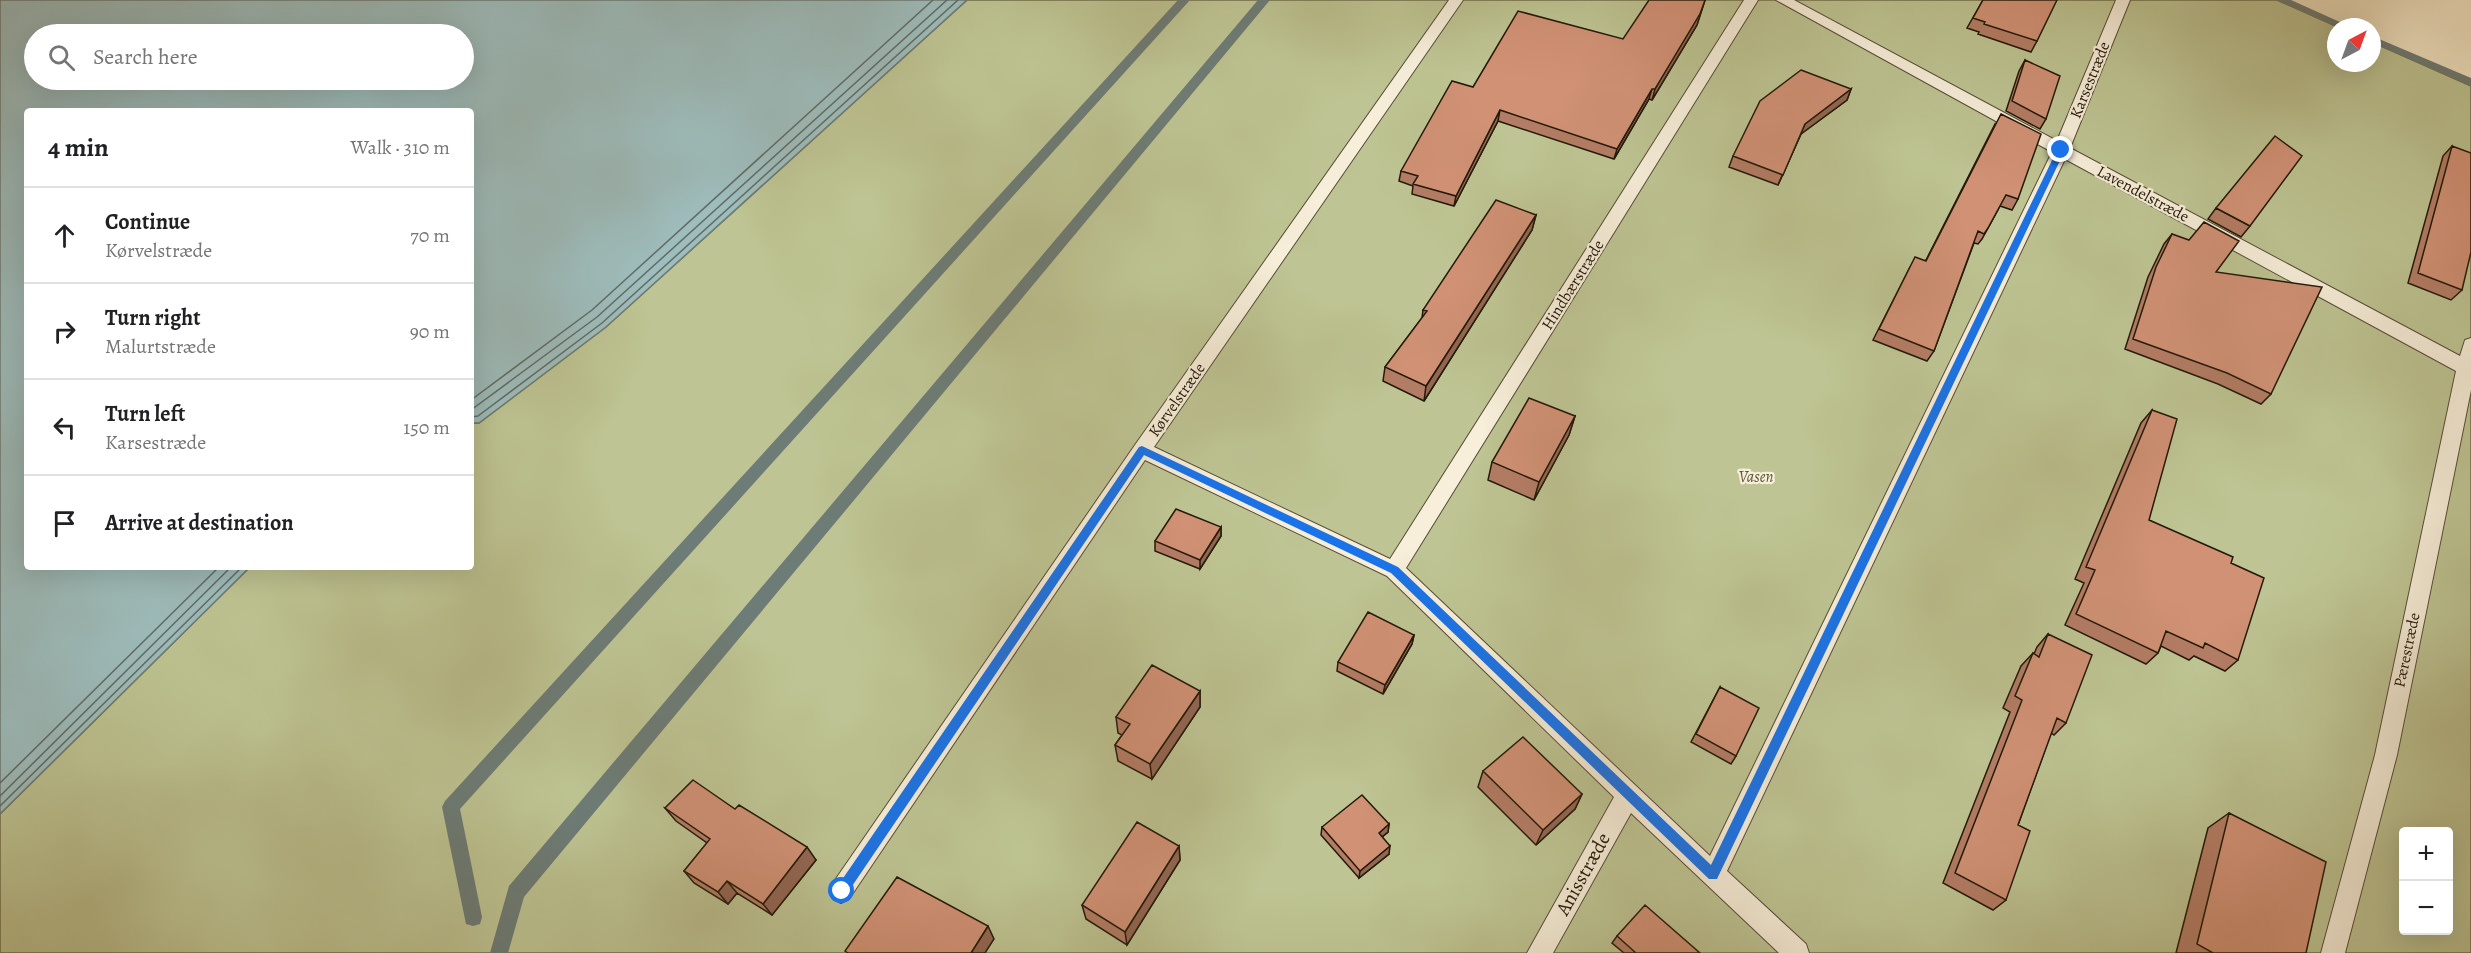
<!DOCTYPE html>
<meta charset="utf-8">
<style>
:root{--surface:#fff;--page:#f6f6f6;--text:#202124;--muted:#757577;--line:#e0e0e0}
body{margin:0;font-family:Alegreya,serif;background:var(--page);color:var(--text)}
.controls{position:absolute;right:18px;bottom:18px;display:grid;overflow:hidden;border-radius:6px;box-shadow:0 6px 24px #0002}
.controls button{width:54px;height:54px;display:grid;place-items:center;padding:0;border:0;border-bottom:2px solid var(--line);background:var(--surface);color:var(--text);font:30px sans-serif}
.compass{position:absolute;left:2327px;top:18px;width:54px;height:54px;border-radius:50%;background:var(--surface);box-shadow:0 6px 24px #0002;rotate:41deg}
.stop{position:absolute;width:18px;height:18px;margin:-14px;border:4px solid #1a73e8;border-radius:50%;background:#fff}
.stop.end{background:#1a73e8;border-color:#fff;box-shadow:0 2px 6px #0008}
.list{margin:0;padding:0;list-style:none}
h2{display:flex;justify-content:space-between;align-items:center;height:78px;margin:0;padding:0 24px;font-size:26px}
h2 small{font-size:20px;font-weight:400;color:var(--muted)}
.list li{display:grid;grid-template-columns:39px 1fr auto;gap:18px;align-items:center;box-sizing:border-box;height:96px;padding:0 24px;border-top:2px solid var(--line)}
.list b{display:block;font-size:22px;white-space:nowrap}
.list p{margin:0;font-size:20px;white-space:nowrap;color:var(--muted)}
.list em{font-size:20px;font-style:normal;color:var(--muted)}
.icon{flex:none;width:33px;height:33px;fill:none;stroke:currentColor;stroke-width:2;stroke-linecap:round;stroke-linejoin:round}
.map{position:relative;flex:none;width:2471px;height:953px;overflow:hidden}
.search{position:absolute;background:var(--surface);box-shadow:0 6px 24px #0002;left:24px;top:24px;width:450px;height:66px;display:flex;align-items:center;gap:15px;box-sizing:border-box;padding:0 21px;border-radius:33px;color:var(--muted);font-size:22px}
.panel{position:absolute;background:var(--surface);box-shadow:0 6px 24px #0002;left:24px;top:108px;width:450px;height:462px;border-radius:6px}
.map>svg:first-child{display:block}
</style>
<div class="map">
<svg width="2471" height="953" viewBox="0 0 2471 953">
<rect width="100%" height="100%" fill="#f3e7c6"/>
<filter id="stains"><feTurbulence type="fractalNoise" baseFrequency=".00333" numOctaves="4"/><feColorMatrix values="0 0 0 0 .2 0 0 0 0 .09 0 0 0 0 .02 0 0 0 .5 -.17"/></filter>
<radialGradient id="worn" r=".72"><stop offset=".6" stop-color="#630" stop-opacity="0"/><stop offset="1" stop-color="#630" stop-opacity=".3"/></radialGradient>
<path fill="#bec493" stroke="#716e4e" stroke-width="1.5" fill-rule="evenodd" d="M 967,0 L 2277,0 L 2338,27 L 2336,63 L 2372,63 L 2372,42 L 2471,86 L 2471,953 L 0,953 L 0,814 L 250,567 L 471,567 L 471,423 L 479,423 L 606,327 ZM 2404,832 L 2448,832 L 2448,930 L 2404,930 Z"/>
<path fill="#9ebebe" stroke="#6d7c76" stroke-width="1.5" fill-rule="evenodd" d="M 0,0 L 967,0 L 606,327 L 479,423 L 471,423 L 471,111 L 27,111 L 27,567 L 250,567 L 0,814 ZM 34,34 L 464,34 L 464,80 L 34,80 Z"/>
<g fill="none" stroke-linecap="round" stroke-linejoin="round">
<path stroke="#616c64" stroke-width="1.5" d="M 471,400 L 592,310 L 933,0
M 471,410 L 597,317 L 947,0
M 471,417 L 478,416 L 602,323 L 958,0
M 0,783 L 219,567
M 0,796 L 231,567
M 0,806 L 242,567"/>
<path fill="#6d7c76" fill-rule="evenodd" d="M 1178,0 L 1190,0 L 460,809 L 482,917 L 480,924 L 473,926 L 466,924 L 442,807 L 445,801 Z
M 1258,0 L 1270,0 L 524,897 L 508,953 L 490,953 L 509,886 Z
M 2276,0 L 2291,0 L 2351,27 L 2336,27 Z
M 2372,36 L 2471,78 L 2471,86 L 2372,43 Z"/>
<defs>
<path id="service" d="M 1449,0 L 1463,0 L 1154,447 L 1390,559 L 1744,0 L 1758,0 L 1406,568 L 1710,856 L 2052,152 L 1776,0 L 1794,0 L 2057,141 L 2116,0 L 2130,0 L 2070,148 L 2460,356 L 2465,340 L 2471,338 L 2471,390 L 2397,755 L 2345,953 L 2321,953 L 2375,755 L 2456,371 L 2065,159 L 1727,871 L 1806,944 L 1809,953 L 1779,953 L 1631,813 L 1553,953 L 1527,953 L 1614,797 L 1387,576 L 1145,460 L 849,899 L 841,903 L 833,899 L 829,891 L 833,883 L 1135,445 Z"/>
</defs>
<use href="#service" stroke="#584c38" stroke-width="2"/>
<use href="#service" fill="#f7efda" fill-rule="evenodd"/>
</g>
<path fill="#b37d65" stroke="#241909" stroke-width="1.5" d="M 1705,0 L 1697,25 L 1652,100 L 1649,99 L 1614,159 L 1498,121 L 1454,206 L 1412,194 L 1413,186 L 1399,181 L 1401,171 L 1473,87 L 1623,39 Z
M 1983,0 L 2037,41 L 2031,52 L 1978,34 L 1979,32 L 1967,28 Z
M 2025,60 L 2046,119 L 2040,129 L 2006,111 L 2019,71 Z
M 1851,89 L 1847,100 L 1801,134 L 1778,185 L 1729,167 L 1733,156 Z
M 1995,124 L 2018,199 L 2012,210 L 2000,206 L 1982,239 L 1978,244 L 1974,243 L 1934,351 L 1927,361 L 1873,340 L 1910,267 L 1926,260 Z
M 2452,146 L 2462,290 L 2451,300 L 2408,283 L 2443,156 Z
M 2216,208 L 2250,226 L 2241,237 L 2208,219 Z
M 1536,215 L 1532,230 L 1424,401 L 1383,381 L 1385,367 L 1422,318 L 1423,310 Z
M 2172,234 L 2216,272 L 2271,394 L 2261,404 L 2218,384 L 2125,349 L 2148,277 L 2164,244 Z
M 2152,410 L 2149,520 L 2231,563 L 2238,660 L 2225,671 L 2194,656 L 2189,660 L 2161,646 L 2158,653 L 2146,664 L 2065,625 L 2084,583 L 2075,579 L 2141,423 Z
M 1575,416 L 1569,435 L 1534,500 L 1488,480 L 1492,462 Z
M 1221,527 L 1221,536 L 1200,569 L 1155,551 L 1155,541 Z
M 2048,634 L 2066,723 L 2054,735 L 2051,733 L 2018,825 L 2006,900 L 1993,910 L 1943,883 L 2010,712 L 2003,708 L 2021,666 L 2033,653 L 2034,654 L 2037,647 Z
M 1414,635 L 1412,644 L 1383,694 L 1337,671 L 1338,662 Z
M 1720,687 L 1736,756 L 1731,764 L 1691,742 Z
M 1200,691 L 1200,707 L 1152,779 L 1118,761 L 1115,745 L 1122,735 L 1118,733 L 1116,717 Z
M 1483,771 L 1582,794 L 1575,809 L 1536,845 L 1478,787 Z
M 665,808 L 816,860 L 772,915 L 737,893 L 728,904 L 694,883 L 684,871 L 707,843 L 676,821 Z
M 2229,813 L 2306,953 L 2176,953 L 2208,828 Z
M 1389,824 L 1388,832 L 1382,837 L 1389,854 L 1359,878 L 1321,835 L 1322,827 Z
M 1179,846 L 1180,860 L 1127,945 L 1086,919 L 1082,905 Z
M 1617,936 L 1700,953 L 1624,953 L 1612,943 Z"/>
<path fill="#926652" stroke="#241909" stroke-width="1.5" d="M 1705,0 L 1697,25 L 1652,100 L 1655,89 Z
M 1652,89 L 1649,99 L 1614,159 L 1617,149 Z
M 1851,89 L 1847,100 L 1801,134 L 1778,185 L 1805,124 Z
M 1500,110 L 1498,121 L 1454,206 L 1456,196 Z
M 1536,215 L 1532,230 L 1424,401 L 1426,386 Z
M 1575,416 L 1569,435 L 1534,500 L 1539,482 Z
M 1221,527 L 1221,536 L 1200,569 L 1200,560 Z
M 1414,635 L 1412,644 L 1383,694 L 1385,685 Z
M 1200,691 L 1200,707 L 1152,779 L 1150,764 Z
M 1582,794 L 1575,809 L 1536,845 L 1543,830 Z
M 1389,824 L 1388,832 L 1377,841 L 1379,833 Z
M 1179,846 L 1180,860 L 1127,945 L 1125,932 Z
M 1390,846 L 1389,854 L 1359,878 L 1360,871 Z
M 807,847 L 816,860 L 772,915 L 763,904 Z
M 727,881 L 737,893 L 728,904 L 718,892 Z
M 988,926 L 994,939 L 985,953 L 971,953 Z"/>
<path fill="#d09175" stroke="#241909" stroke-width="1.5" d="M 1649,0 L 1705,0 L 1700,14 L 1655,89 L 1652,89 L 1617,149 L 1500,110 L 1456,196 L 1413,184 L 1418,176 L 1401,171 L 1452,81 L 1473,87 L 1518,11 L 1623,39 Z
M 1983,0 L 2057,0 L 2037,41 L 1984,24 L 1985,22 L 1973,18 Z
M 2025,60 L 2060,76 L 2046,119 L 2012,101 Z
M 1801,70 L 1851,89 L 1805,124 L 1783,175 L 1733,156 L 1760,101 Z
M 2001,114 L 2041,134 L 2018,199 L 2006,195 L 1988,228 L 1984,234 L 1978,231 L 1934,351 L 1879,329 L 1915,257 L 1926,261 Z
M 2275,136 L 2302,156 L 2250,226 L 2216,208 Z
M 2452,146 L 2471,153 L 2471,252 L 2462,290 L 2418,273 Z
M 1496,200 L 1536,215 L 1426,386 L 1385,367 L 1427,311 L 1423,310 Z
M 2204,222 L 2239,241 L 2216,272 L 2322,287 L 2271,394 L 2227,373 L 2133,339 L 2156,267 L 2172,234 L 2189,240 Z
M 1529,398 L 1575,416 L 1539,482 L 1492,462 Z
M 2152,410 L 2177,419 L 2149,520 L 2233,557 L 2231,563 L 2264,578 L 2238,660 L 2205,643 L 2203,648 L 2166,631 L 2158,653 L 2076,614 L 2095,570 L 2086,567 Z
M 1176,509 L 1221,527 L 1200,560 L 1155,541 Z
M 1368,612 L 1414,635 L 1385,685 L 1338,662 Z
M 2048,634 L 2092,655 L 2066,723 L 2057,718 L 2018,825 L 2030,831 L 2006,900 L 1955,873 L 2022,700 L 2015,696 L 2033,653 L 2039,657 Z
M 1152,665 L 1200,691 L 1150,764 L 1115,745 L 1130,724 L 1116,717 Z
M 1720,687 L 1759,708 L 1736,756 L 1696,734 Z
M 1523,737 L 1582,794 L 1543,830 L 1483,771 Z
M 693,780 L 735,809 L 739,805 L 807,847 L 763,904 L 727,881 L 718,892 L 684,871 L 710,839 L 665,808 Z
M 1362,795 L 1389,824 L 1379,833 L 1390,846 L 1360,871 L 1322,827 Z
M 2229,813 L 2326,862 L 2306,953 L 2213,953 L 2197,944 Z
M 1137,822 L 1179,846 L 1125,932 L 1082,905 Z
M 897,877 L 988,926 L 971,953 L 848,953 L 845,951 Z
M 1645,905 L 1700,953 L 1636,953 L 1617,936 Z"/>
<path fill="#1a73e8" d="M 2061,147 L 2065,150 L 1717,879 L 1709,879 L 1391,573 L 1144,455 L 846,895 L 837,895 L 837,887 L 1139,447 L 1142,446 L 1398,567 L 1711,865 L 2057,150 Z"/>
<g text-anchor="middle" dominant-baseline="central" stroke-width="4.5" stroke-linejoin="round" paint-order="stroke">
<g font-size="16" fill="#241909" stroke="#f7efda">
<text transform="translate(2090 80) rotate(-68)">Karsestræde</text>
<text transform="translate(2143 194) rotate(28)">Lavendelstræde</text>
<text transform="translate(1573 285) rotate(-58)">Hindbærstræde</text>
<text transform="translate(1177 400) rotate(-55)">Kørvelstræde</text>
<text transform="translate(2407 650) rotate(-78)">Pærestræde</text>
</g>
<g font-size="16" font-style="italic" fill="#5a5539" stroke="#f7efda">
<text x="1756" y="477">Vasen</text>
</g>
<g font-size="20" fill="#241909" stroke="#f7efda">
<text transform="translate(1583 874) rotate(-61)">Anisstræde</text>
</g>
</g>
<rect width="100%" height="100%" filter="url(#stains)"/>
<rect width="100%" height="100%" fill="url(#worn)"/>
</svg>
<div class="controls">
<button>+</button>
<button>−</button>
</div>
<svg class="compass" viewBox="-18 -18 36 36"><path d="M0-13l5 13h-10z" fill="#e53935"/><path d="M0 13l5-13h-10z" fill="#757577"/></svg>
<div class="stop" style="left:842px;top:891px"></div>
<div class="stop end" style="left:2061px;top:150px"></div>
<div class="search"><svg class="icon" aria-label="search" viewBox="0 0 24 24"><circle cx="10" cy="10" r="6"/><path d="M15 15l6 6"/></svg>Search here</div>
<section class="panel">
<h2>4 min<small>Walk · 310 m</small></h2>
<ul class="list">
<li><svg class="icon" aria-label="ahead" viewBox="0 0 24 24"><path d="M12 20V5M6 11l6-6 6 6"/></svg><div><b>Continue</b><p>Kørvelstræde</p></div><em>70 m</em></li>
<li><svg class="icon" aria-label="right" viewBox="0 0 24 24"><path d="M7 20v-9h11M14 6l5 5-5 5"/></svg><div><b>Turn right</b><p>Malurtstræde</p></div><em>90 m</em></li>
<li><svg class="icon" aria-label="left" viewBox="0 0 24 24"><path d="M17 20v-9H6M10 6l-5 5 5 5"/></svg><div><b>Turn left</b><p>Karsestræde</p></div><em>150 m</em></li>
<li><svg class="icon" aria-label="arrive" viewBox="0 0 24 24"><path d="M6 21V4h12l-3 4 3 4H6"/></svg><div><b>Arrive at destination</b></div></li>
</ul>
</section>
</div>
